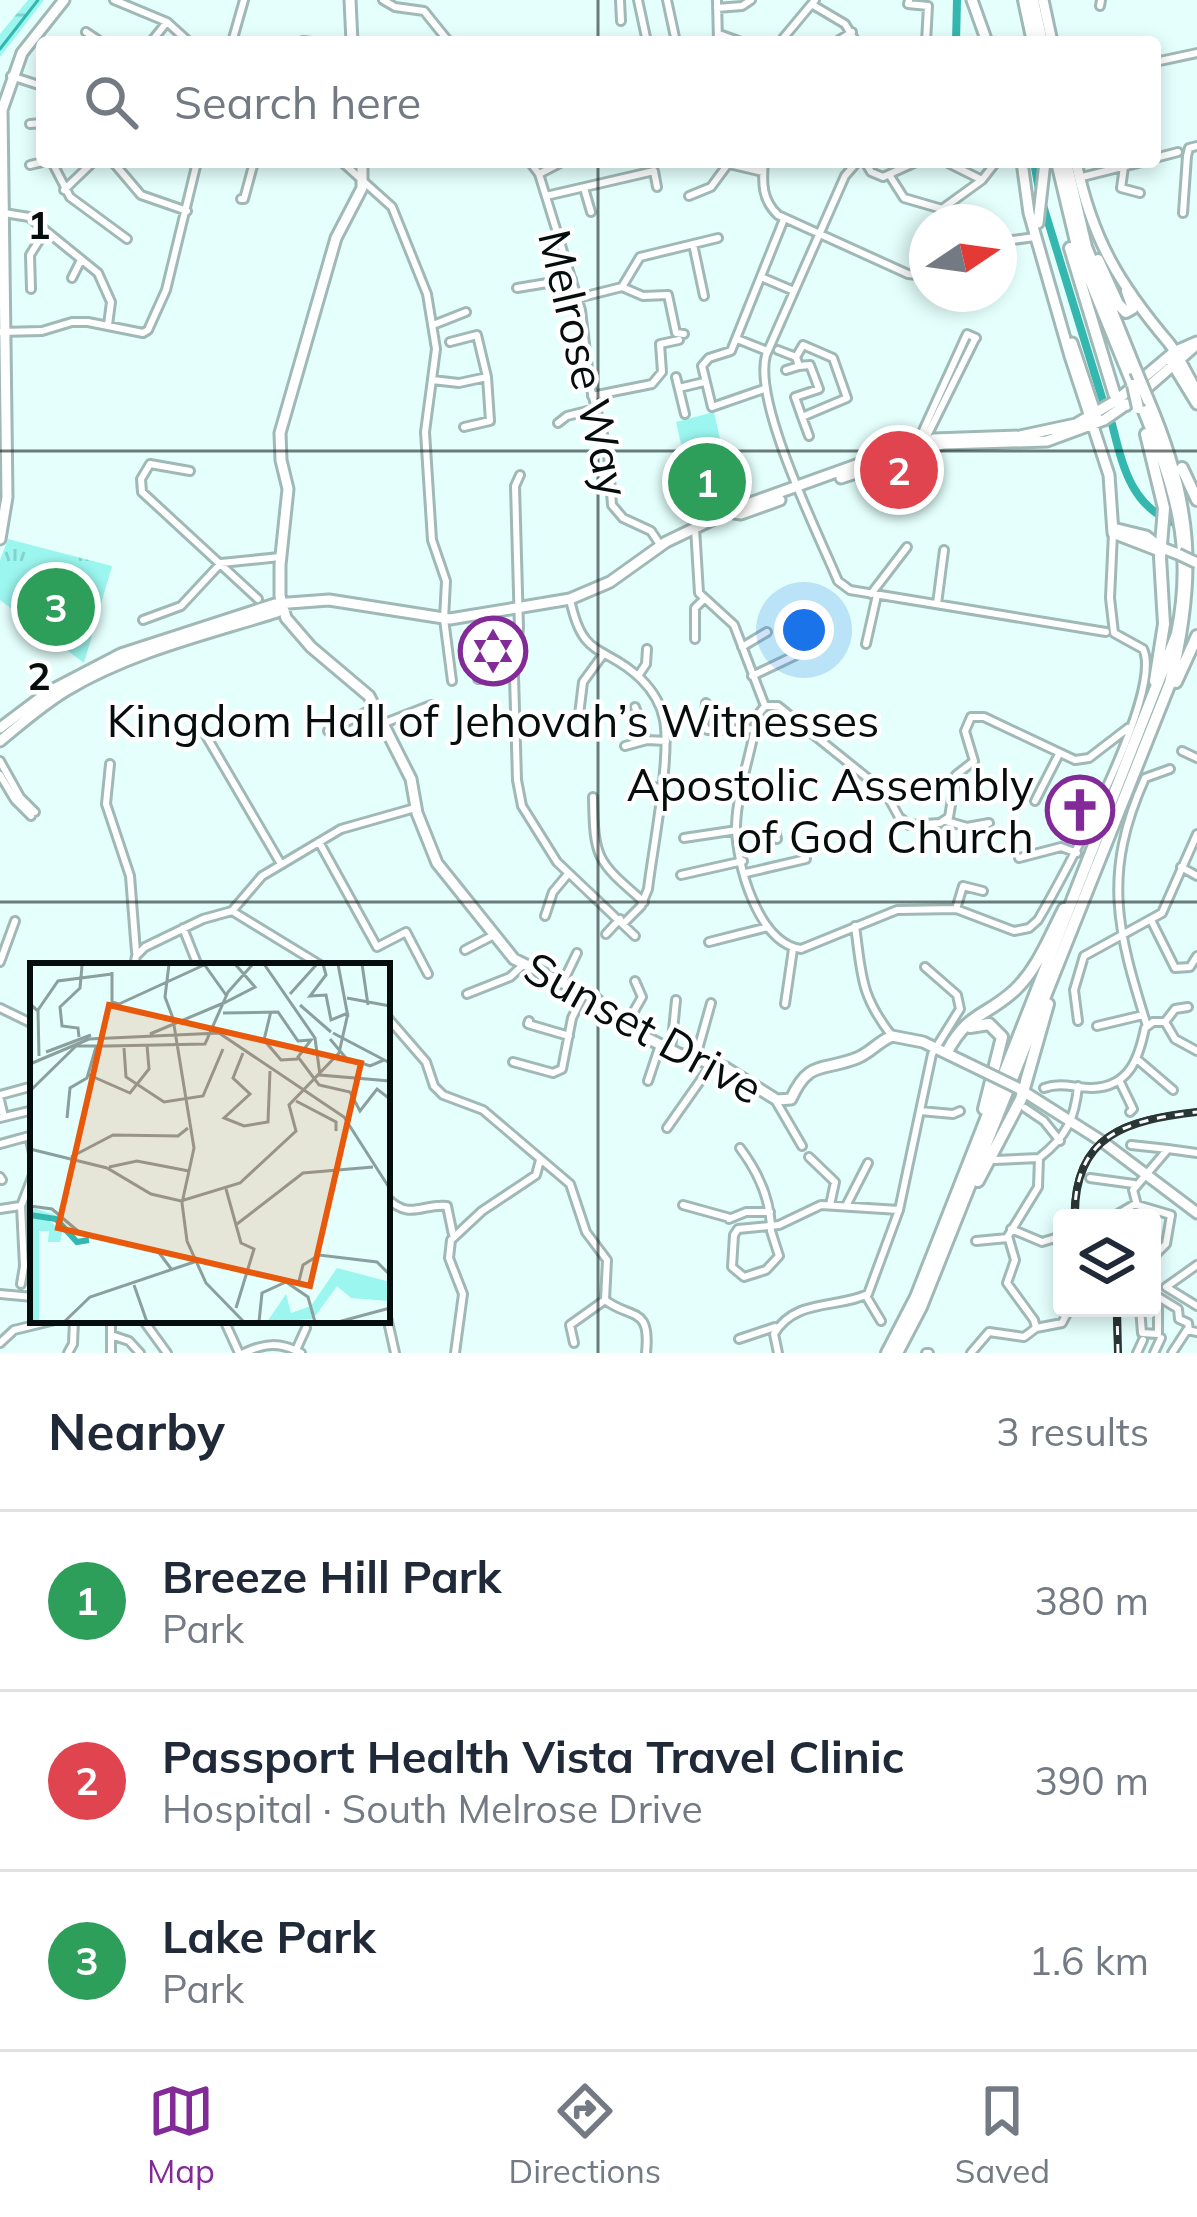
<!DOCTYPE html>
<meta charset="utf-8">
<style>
:root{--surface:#fff;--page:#f6f6f7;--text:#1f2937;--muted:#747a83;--line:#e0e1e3;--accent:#822b98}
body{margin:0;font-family:Mulish,sans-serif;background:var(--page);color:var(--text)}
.controls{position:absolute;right:36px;bottom:36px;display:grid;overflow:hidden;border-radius:12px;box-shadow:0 6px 18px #0003}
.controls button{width:108px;height:108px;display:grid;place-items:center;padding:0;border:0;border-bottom:3px solid var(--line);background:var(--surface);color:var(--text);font:60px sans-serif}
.compass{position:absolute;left:909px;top:204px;width:108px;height:108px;border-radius:50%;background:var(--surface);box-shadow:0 6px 18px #0003;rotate:77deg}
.you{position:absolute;left:804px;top:630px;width:42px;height:42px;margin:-30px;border:9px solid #fff;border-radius:50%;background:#1a73e8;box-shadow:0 0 0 18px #1a73e833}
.badge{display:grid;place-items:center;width:78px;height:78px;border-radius:50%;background:var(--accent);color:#fff;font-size:39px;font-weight:700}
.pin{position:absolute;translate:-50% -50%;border:6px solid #fff;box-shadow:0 3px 12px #0006}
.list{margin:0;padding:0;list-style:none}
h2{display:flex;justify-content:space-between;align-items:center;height:156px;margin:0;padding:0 48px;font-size:51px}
h2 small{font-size:39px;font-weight:400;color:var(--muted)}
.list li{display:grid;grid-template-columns:78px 1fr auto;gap:36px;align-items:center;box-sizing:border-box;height:180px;padding:0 48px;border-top:3px solid var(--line)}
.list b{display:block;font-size:45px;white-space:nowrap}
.list p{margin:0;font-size:39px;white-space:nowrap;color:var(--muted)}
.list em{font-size:39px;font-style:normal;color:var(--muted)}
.icon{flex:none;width:66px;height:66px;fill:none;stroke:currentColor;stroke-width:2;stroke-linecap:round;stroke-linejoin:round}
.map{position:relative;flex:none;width:1197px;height:1353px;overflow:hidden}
.search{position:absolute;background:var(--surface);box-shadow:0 6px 18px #0003;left:36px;right:36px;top:36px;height:132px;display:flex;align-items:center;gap:30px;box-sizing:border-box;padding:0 42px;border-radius:12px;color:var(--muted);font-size:45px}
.sheet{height:696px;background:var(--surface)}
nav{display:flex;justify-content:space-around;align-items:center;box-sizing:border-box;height:168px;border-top:3px solid var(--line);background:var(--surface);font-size:33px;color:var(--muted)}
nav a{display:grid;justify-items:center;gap:6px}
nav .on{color:var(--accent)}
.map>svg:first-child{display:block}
</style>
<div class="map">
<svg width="1197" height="1353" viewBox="0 0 1197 1353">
<defs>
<pattern id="grass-tufts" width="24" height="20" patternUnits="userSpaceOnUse" patternTransform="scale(3)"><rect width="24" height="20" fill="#9bf6ef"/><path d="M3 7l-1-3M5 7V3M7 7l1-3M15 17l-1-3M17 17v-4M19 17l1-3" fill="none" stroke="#84d2cc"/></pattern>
<pattern id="wetland-marsh" width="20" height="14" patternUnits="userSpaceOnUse" patternTransform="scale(3)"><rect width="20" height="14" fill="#9bf6ef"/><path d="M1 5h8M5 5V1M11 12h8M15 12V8" fill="none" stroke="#84d2cc"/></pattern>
</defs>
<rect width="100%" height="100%" fill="#e4fffc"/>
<path fill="url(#grass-tufts)" d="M 714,412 L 735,506 L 687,523 L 683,453 L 676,422 Z
M 8,539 L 112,566 L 84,663 L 0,600 L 0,560 Z"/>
<path fill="url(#wetland-marsh)" d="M 28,0 L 44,0 L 0,57 L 0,34 Z"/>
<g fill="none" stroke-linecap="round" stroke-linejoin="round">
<path stroke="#34b7af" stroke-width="3" d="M 0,49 L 38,0"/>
<path stroke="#34b7af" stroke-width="8" d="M 956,42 L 957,0
M 1034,162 L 1040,195
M 1042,202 L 1103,401
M 1112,424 C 1123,467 1131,507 1177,524"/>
<defs>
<path id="minor" d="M 114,0 L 167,22 L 189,42
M 383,0 L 395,7 L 424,11 L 449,42
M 620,0 L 621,21
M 638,0 L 647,42
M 667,0 L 676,42
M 717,0 L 718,42
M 909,0 L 908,4 L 928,6 L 926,42
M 813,5 L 845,24 L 856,42
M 1100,6 L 1101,0
M 717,8 L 742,6 L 751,0
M 86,32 L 101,42
M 719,34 L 741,42
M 303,41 L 312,42
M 151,42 L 167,22
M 232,42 L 244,0
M 780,42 L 815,0
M 836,42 L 852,32
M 1155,62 L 1197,53
M 11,76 L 42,86
M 42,100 L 42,113
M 30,124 L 42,123
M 1155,158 L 1178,152
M 52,162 L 70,197 L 127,239
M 113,162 L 141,195 L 187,211
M 342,162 L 392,207 L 427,294 L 436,349 L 425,432 L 432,540 L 446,581 L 444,619 L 452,681
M 530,162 L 539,174 L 581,310 L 590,386 L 608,453 L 612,505 L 623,518 L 651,531 L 661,546
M 764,162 C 762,183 762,200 778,215 L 908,274 L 927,276
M 857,162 L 845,176 L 766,355 C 753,403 817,531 838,581 L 850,590 L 1106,632
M 865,162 L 871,172 L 883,177 L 916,162
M 946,162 L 982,180
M 729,164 L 763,172
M 30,165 L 43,162
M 1124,167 L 1121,188 L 1140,193
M 539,174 L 562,162
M 890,176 L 904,198 L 942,209 L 982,180 L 996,162
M 1082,177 L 1142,162
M 584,188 L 591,212
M 64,190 L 93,162
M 546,196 L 654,171 L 657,187
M 689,196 L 711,187 L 728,164
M 241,199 L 244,199 L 254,162
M 4,213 L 29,217 L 98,273 L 111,302 L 108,325
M 1183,213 L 1187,156 L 1189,148 L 1197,146
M 693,244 L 704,296
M 999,248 L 1013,240 L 1035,237
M 761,277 L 794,291
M 72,278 L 81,260
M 622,287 L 643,296 L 668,295 L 676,333 L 684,334
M 517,288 L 572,279
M 31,289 L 30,255 L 45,231
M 578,298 L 622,287 L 640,257 L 718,238
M 433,325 L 466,312
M 0,332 L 42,331 L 72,322 L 88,322 L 143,333 L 148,330 L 166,290 L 197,162
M 737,339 L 767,351
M 450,342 L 477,335 L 487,377 L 490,421 L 464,427
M 778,350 L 796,357 L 799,366 L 786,370
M 796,357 L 803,345 L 833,358 L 847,398 L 802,417 L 795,397 L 819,389 L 810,365 L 799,366
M 676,377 L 685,414
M 432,380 L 459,383 L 487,377
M 679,388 L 704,382
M 764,389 L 712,407 L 702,366 L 709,358 L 731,351 L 784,219
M 592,396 L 652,384 L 662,372 L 660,344 L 679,340
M 802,417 L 809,436
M 558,423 L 567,416 L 595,409
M 925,440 L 975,339
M 923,442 L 921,435 L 967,334 L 976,338
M 190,471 L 150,464 L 141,479 L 142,492 L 258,599
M 520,475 L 515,486 L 519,628 L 514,676 L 517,780 L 522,806 L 557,862 L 635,936
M 695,528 L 699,593 L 734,625 L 765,706
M 1113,533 L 1110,598 L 1114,633 L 1143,649 C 1164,691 1064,876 1038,920 L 1029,928 L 1014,931 L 956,909 L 897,910 L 801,949 C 758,943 736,864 736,826 C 737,790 752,752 757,716 L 765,706 L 778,706 L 886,793 L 899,817 L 909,825 L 940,823 L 949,817 L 956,775 L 974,761 L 965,731 L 971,717 L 984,717 L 1075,760 L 1089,758 L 1128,728
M 871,594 L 907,547
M 570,599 C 583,662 604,643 641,679 C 652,690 661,704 664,720 C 671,757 653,847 648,889 L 641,906 L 624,923
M 937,604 L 944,550
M 143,620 L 181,606 L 221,563 L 280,557
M 695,639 L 695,608 L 704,599
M 866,644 L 877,595
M 742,647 L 767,632
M 638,676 L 646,664 L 647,649
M 752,676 L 796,655
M 478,679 L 514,676
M 706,703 L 704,725 L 707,730 L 755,729
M 635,707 L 647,740
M 579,715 L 583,682 L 602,656
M 382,724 L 431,705
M 328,731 L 375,708
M 205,734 L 281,864
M 625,746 L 647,740 L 666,741
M 1182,751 L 1197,758
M 0,761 L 20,797 L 35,812
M 110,764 L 106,804 L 130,876 L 136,952
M 0,775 L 15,800 L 31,816
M 648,786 L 660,788
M 593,797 C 594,860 597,861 644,902
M 1035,801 L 1059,754
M 946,821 L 967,827 L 989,823
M 775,831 L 777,839
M 684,838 L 737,830
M 319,842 L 377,947 L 406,932 L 428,974
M 1019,858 L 1061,847 L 1077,853
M 1181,867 L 1197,876
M 746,873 L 806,859
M 681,875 L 743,861
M 956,909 L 963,886 L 983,891
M 232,911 L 322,966
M 545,916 L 553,892 L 568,874
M 1152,922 L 1175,968 L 1190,967 L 1197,956
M 855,926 C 862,976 860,995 892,1036
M 183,928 L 198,966
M 606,934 L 620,919
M 709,942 L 768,927
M 465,950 L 494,935
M 0,962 L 15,921
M 134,966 L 136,956 L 145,947 L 203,919 L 232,911 L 262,876 L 341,829 L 415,808
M 562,984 L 577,953
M 467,994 L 510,977 L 523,965
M 785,1004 L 793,949
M 0,1008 L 33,1024
M 387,1017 L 426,1062 L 434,1086 L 443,1095 L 483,1110 L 570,1184 L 586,1232 L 607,1260 L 605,1300 C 631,1320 651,1305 646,1353
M 529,1021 L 528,1024 L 569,1036
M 1078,1021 L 1074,990 L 1084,956 L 1162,913 L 1197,834
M 1165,1022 L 1175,1009 L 1188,1007
M 1097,1026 L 1143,1015
M 1147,1026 C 1117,930 1102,874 1145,778 L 1170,769
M 625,1027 L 642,997 L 635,981
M 671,1050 L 676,1000
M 695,1060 L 711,1003
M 1138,1060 L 1173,1090
M 513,1062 L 553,1073 L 562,1069 L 572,1018 L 584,994
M 1119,1080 L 1133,1109 L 1130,1112
M 648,1081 L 660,1045
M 1044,1088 C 1061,1082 1075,1088 1092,1088 C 1130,1087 1139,1057 1145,1028 L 1153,1022 L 1165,1022 L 1175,1039 L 1197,1051
M 0,1095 L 33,1086
M 774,1098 L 802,1146
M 0,1100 L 4,1117
M 1025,1108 L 1044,1121 L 1060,1141
M 920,1111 L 953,1114 L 960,1111
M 0,1118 L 33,1110
M 667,1128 L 712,1064
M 29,1136 L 33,1153
M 0,1144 L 33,1135
M 1131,1145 L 1168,1149
M 740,1148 C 758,1172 771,1200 771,1231 L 779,1256 L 766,1270 L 744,1277 L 732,1267 L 734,1235 L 738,1229 L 779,1225 L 821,1205 L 899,1210
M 809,1157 L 835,1182 L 830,1205
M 995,1160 L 1039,1158
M 0,1177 L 2,1180
M 1090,1178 L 1134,1184
M 387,1198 C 410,1221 423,1203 447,1206 L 453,1235
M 683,1205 L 730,1218
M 846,1206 L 868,1163
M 0,1209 L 20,1206
M 1111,1218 L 1135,1204
M 729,1219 L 746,1212 L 770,1212
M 1011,1229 L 1042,1242 L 1062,1236
M 976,1241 L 1008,1238
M 1152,1258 L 1166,1244 L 1171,1215 L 1137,1205 L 1133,1190 L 1168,1149 L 1197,1153
M 1197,1265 L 1166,1287 L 1197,1306
M 21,1284 L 24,1266 L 21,1206 L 33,1175
M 1152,1293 L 1178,1309 L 1179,1319 L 1188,1323 L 1189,1331
M 0,1294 L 33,1297
M 866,1296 L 881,1321
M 1140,1308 L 1142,1333 L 1158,1334 L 1158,1297
M 387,1317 L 395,1353
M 143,1320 L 167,1353
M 224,1320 L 239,1353
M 1036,1328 L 1062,1323 L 1070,1308
M 111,1335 L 129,1341 L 140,1353
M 739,1339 L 775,1327
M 0,1343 L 14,1330 L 55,1320
M 574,1343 L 570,1325 L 605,1300
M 296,1350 L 306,1328
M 68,1353 L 73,1344 L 74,1320
M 111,1353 L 111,1320
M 244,1353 C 265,1343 280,1342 301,1353
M 455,1353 L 463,1294 L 449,1258 L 451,1240 L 482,1211 L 536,1175 L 540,1160
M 778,1353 L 774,1334 C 795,1298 837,1309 868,1294 L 899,1210 L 932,1054 L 960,1009 L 957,995 L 925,967
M 926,1353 L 929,1353
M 971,1353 L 989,1332 L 1024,1337 L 1036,1328 L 1034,1320 L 1007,1283 L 1015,1260 L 1008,1236 L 1038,1187 L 1039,1158 C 1066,1137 1075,1119 1078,1086
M 1137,1353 L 1143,1340
M 1154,1353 L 1161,1338
M 1172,1353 L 1187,1330 L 1197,1332"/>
<path id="major" d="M 350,0 L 352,42
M 972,0 L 987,42
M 1043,0 L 1052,42
M 362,162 L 362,188 L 336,238 L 280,433 L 281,460 L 288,489 L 280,565 L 280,596 L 286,618 L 311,647 L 369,696 L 411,779 L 417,813 L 437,863 L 514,959 L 596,999 L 617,1022 L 645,1037 L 679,1054 L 726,1068 L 777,1100 L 791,1099 C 809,1059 822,1072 857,1058 C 870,1053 879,1041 892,1036 L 923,1042 L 983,1071
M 1022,162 L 1029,213 L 1070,356 L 1109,475 L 1113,533 L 1157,550 L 1160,547 L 1178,554
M 1076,162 C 1092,239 1119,284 1169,343 C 1180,357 1187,376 1197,391
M 1038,223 L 1045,162
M 1072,343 L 1097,418
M 1170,360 L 1197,404
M 1140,394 L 1195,346
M 841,478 L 943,444 L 1047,441 L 1104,420 L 1127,404
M 734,513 L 741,514 L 780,500
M 1113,528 L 1146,536 L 1160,547
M 0,539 L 7,497 L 2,110 L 22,53 L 64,0
M 0,728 L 48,692 L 121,654 L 275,604 L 329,600 L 450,619 L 570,599 L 610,582 L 666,542 L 739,507 L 881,456 L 934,439 L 1020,436 L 1076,424 L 1117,400 L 1174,352 L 1197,342
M 0,741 C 22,723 42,705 67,690 C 130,652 207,634 277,612 L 283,605
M 1018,1088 L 1103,1142 L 1197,1213"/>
<path id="highway" d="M 1024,0 L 1033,42
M 1033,0 L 1042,42
M 1057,162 L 1078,250 L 1133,385
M 1066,162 L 1086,247 L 1136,371
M 1070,248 L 1114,393 L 1120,404 L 1126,405
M 1098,260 L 1118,304 L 1126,312
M 1126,312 L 1133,308 L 1127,291
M 1146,434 L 1164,508 L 1160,557 L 1164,624 L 1155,681
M 1182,468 L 1197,500
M 1176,682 L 1197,636
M 970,1027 L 989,1024 L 1002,1037 L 984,1109
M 947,1052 C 968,1012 986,1017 1015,990 C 1038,968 1050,936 1064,909
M 978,1181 L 1021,1099 L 1048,1004
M 887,1353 L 916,1297 L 1177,634 C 1195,546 1175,487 1142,406
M 897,1353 L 921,1307 L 1170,683 C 1197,574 1192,503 1148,400"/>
</defs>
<use href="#minor" stroke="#a0b9b6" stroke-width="12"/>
<use href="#major" stroke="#a0b9b6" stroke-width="15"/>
<use href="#highway" stroke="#a0b9b6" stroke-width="16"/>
<use href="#minor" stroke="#fff" stroke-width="6"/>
<use href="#major" stroke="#fff" stroke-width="9"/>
<use href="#highway" stroke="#fff" stroke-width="10"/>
<path stroke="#2a3634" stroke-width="3" d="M 1072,1218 C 1072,1131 1126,1118 1197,1110
M 1114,1308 L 1116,1353"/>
<defs>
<path id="rail" d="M 1075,1218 C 1073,1134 1128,1120 1197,1112
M 1117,1308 L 1118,1353"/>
</defs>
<use href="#rail" stroke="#2a3634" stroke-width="8"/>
<use href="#rail" stroke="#fff" stroke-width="3" stroke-dasharray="9" stroke-linecap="butt"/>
<defs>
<path id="major-bridge" d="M 1178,554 L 1197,563
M 983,1071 L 1018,1088"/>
<path id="highway-bridge" d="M 1136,371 L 1148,400
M 1133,385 L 1138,408"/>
</defs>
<use href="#major-bridge" stroke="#a0b9b6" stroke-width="15" stroke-linecap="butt"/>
<use href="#highway-bridge" stroke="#a0b9b6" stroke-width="16" stroke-linecap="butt"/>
<use href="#major-bridge" stroke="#fff" stroke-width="9"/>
<use href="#highway-bridge" stroke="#fff" stroke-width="10"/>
</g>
<path fill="none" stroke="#050e0d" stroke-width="3" stroke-opacity="0.55" d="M 598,0 L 598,42M 598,162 L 598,1353M 0,451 L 1197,451M 0,902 L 1197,902"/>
<defs>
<symbol id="synagogue-ring" viewBox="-11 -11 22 22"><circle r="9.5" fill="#fff" stroke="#822b98" stroke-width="1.5"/><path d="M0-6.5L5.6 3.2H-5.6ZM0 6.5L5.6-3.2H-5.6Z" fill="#822b98"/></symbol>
<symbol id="church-ring" viewBox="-11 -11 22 22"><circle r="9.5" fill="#fff" stroke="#822b98" stroke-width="1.5"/><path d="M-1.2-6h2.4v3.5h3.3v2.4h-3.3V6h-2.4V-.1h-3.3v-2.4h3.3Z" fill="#822b98"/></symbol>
</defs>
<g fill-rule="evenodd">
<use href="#synagogue-ring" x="455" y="613" width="76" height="76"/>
<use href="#church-ring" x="1042" y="772" width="76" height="76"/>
</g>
<g text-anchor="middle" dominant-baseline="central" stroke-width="9" stroke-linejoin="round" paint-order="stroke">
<g font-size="45" fill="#050e0d" stroke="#fff">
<text transform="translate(585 363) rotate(77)">Melrose Way</text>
<text transform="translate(644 1027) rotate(29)">Sunset Drive</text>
</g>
<g font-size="45" fill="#050e0d" stroke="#fff">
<text x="493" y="720">Kingdom Hall of Jehovah’s Witnesses</text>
<text x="1034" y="784" text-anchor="end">Apostolic Assembly<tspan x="1034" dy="52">of God Church</tspan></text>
</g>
</g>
<g transform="translate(30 963)">
<rect width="360" height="360" fill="#e4fffc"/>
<path d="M 0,244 L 28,253 L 18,257 L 47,280 L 32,269 L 30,279 L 18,279 L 19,268 L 9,268 L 9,359 L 0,359 ZM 307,305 L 360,319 L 358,338 L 321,335 L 307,323 L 283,356 L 237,359 L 256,331 L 261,350 L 281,343 Z" fill="#9bf6ef"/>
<path fill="none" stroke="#34b7af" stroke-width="6" d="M 0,252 L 26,256 L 47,279 L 59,277"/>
<path fill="none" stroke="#8b9f9c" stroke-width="3" d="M 139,1 L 135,34 L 144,58M 174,1 L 196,32M 234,1 L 285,75 L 290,112 L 360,118M 293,1 L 296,12 L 280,33 L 296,32 L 301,57 L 318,50M 308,1 L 318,54M 332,1 L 338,42M 82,9 L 82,39 L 89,41M 260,31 L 287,1M 317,35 L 360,43M 196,39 L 225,24 L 205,1M 0,41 L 8,48 L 9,93M 89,41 L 174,2M 270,42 L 301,69M 8,47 L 28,18 L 82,11M 241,48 L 234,77 L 251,97 L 268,96M 193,50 L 248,49 L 268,78 L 281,77 L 268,94 L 289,122 L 320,129 L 330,148 L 347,126 L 360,136M 143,56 L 164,185 L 152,240 L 157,278 L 176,320 L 214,359M 303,70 L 360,100M 120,71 L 196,39M 49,74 L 48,65 L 32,63 L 30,44 L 50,25 L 52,3M 300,76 L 316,95 L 340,103 L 354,97M 78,83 L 175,81 L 198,29 L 223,1M 94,85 L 96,114 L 134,139 L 173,133 L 193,86M 16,89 L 61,72M 213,90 L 203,115 L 220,131 L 194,155 L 214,163 L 238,159 L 240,108M 0,101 L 59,76 L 189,70 L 314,154 L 360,226M 59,112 L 100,130 L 119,106 L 117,82M 0,128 L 46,83 L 79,83M 266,138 L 306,159 L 306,168M 37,155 L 40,125 L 57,115 L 66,84M 0,186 L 77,205 L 121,231 L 151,238 L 210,220 L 266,168 L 259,142 L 309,90 L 318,50M 41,194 L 83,172 L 148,173 L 158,165M 79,204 L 107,198 L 159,208M 196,226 L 211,280 L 224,286 L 206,345M 0,243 L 22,246 L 49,269 L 127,287 L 142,307M 207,261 L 273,210 L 343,204M 104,322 L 117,359M 268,322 L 273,302 L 289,292 L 347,299 L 360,312M 34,359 L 60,334 L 167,298M 229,359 L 232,330 L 256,319 L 278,334 L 285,359M 308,359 L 360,345"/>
<path fill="#e8590c" fill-opacity="0.15" stroke="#e8590c" stroke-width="6" d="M 79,42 L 331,100 L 280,323 L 28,265 Z"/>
<rect width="360" height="360" fill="none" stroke="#050e0d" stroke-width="6"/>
</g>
<g font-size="39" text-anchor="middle" font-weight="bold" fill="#050e0d" stroke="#fff" stroke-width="9" stroke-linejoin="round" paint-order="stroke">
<text x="39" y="239">1</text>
<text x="39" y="690">2</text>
</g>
</svg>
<div class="controls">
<button><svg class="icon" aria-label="layers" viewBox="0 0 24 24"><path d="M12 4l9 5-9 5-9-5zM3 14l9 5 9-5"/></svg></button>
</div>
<svg class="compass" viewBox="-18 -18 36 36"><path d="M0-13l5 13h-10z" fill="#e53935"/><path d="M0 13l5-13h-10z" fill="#747a83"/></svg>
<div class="you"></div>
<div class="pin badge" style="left:707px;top:482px;background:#2e9e5b">1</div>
<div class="pin badge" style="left:899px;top:470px;background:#e0444e">2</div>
<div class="pin badge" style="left:56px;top:607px;background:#2e9e5b">3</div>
<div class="search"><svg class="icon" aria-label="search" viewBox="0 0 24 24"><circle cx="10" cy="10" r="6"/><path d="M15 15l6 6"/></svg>Search here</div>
</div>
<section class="sheet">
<h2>Nearby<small>3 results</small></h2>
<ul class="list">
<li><span class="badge" style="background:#2e9e5b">1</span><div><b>Breeze Hill Park</b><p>Park</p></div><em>380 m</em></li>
<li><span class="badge" style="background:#e0444e">2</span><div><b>Passport Health Vista Travel Clinic</b><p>Hospital · South Melrose Drive</p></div><em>390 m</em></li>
<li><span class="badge" style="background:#2e9e5b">3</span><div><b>Lake Park</b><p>Park</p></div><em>1.6 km</em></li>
</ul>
</section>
<nav>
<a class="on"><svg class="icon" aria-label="map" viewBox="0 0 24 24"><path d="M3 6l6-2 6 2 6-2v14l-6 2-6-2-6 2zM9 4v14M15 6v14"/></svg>Map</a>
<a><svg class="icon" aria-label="directions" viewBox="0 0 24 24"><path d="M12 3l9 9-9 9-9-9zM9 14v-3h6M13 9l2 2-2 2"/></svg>Directions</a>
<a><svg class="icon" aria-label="saved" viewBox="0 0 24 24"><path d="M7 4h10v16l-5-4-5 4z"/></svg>Saved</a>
</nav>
